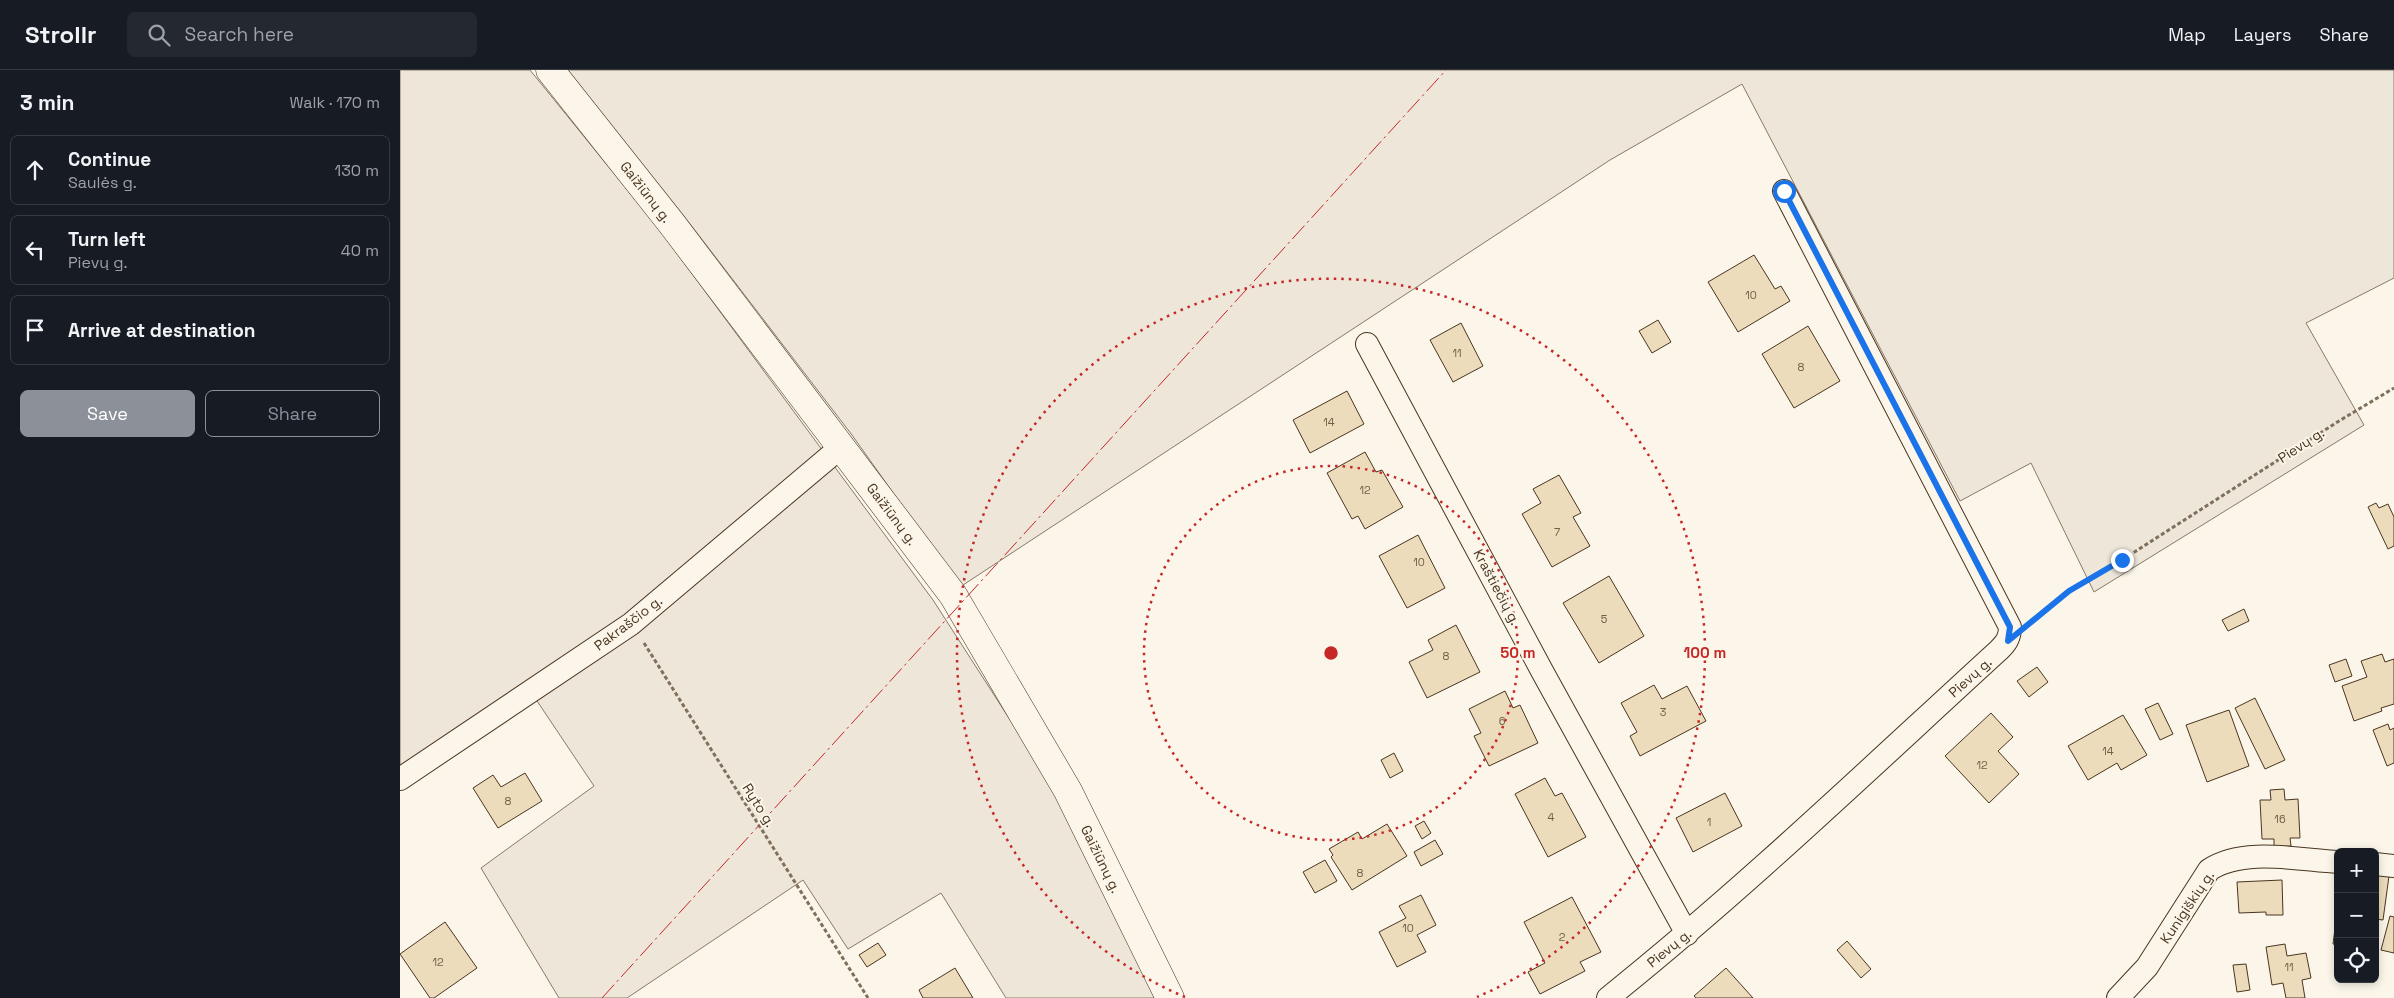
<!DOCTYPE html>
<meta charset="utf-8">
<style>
:root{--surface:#171b24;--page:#242831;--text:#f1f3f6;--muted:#9ea1a6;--line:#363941;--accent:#8c9099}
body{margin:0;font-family:"Space Grotesk",sans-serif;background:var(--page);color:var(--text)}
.controls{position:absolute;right:15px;bottom:15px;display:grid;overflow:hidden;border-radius:8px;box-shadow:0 2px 8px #0003}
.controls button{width:45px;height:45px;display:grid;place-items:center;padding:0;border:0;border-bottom:1px solid var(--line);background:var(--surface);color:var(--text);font:25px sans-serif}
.stop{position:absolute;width:15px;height:15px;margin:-11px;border:4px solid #1a73e8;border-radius:50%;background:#fff}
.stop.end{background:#1a73e8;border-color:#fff;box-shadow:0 1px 5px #0008}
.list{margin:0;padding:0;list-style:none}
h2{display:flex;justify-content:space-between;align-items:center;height:65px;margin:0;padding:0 20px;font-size:21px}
h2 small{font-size:16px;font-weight:400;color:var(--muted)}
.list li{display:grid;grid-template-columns:32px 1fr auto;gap:15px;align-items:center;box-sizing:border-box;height:70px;margin:0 10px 10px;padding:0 10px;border:1px solid var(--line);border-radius:8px}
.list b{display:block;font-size:19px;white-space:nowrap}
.list p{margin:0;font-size:16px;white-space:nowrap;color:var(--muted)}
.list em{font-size:16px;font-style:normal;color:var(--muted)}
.actions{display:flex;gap:10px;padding:15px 20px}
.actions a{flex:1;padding:11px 0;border:1px solid var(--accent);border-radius:8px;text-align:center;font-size:18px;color:var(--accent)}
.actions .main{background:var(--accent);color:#fff}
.icon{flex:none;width:28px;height:28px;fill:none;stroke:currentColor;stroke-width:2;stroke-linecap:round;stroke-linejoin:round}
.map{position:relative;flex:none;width:1994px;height:928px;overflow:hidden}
header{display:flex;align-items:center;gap:30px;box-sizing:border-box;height:70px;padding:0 25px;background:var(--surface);border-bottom:1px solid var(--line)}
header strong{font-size:24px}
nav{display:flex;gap:28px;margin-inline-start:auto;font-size:18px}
.search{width:350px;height:45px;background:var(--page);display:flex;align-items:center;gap:12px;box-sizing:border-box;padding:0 18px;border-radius:8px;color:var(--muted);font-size:19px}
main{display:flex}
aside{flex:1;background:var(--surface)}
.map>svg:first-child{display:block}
</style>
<header>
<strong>Strollr</strong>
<div class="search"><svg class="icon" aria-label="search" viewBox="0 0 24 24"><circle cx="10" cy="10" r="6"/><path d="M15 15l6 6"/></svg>Search here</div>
<nav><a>Map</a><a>Layers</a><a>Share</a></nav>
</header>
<main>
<aside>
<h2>3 min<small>Walk · 170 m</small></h2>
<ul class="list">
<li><svg class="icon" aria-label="ahead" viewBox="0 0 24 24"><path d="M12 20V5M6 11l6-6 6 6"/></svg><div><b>Continue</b><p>Saulės g.</p></div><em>130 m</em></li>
<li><svg class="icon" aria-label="left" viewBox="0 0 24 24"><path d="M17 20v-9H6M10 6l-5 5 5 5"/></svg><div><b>Turn left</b><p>Pievų g.</p></div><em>40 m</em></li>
<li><svg class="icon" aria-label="arrive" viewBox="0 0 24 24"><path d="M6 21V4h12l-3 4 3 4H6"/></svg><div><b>Arrive at destination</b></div></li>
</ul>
<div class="actions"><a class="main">Save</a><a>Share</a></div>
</aside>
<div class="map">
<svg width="1994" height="928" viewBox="0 0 1994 928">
<rect width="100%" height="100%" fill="#fbf6e9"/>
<path fill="#ede6d9" stroke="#887966" d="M 0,0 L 130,0 L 259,159 L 533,530 L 643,701 L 756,928 L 606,928 L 541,823 L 448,879 L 403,810 L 227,928 L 159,928 L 81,798 L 194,716 L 127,616 L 0,697 Z
M 168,0 L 1994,0 L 1994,208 L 1906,253 L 1964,355 L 1694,522 L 1631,393 L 1560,431 L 1342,14 L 1210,90 L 560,517 L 452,365 L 284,146 Z"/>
<path fill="#ecdcbc" stroke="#4a3520" d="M 1354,185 L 1375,219 L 1381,216 L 1390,231 L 1338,262 L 1308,212 Z
M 1258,250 L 1271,272 L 1252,283 L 1239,261 Z
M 1061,253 L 1083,296 L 1053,312 L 1030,270 Z
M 1408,256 L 1440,311 L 1394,338 L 1362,284 Z
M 947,321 L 964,354 L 910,383 L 893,350 Z
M 965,382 L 976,402 L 982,400 L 1003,437 L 965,459 L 958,446 L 952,449 L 927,403 Z
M 1159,405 L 1181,443 L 1173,447 L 1190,476 L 1152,497 L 1122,444 L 1141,433 L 1133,419 Z
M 1976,433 L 1979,438 L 1988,434 L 1994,447 L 1994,476 L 1988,479 L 1968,437 Z
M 1018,465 L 1045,518 L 1007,538 L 979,486 Z
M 1209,506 L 1244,566 L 1199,593 L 1163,533 Z
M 1844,539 L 1849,551 L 1828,561 L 1822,550 Z
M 1056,555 L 1080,602 L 1027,628 L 1009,592 L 1033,580 L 1028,570 Z
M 1982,584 L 1985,592 L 1994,589 L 1994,634 L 1981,638 L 1982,641 L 1954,651 L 1942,616 L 1967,607 L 1961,591 Z
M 1946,589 L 1952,606 L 1935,612 L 1929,595 Z
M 1637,597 L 1648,612 L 1629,627 L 1617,611 Z
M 1254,615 L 1262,629 L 1287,616 L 1306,651 L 1240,686 L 1230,666 L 1237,662 L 1221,633 Z
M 1105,621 L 1113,638 L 1120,635 L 1138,673 L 1089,696 L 1074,666 L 1081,663 L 1069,639 Z
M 1855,628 L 1885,690 L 1865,699 L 1835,638 Z
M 1758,633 L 1773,664 L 1760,670 L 1745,639 Z
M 1829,640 L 1849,696 L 1807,712 L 1786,655 Z
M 1591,643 L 1613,667 L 1598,681 L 1619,704 L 1589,733 L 1545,686 Z
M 1723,645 L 1747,685 L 1721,700 L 1717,693 L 1688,710 L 1668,676 Z
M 1988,654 L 1990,660 L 1994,658 L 1994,693 L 1987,696 L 1973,660 Z
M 994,683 L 1003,701 L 990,708 L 981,690 Z
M 125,703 L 142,731 L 98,758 L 73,718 L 93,705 L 101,717 Z
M 1145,708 L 1155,726 L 1162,723 L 1186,767 L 1148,787 L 1115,724 Z
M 1884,719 L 1885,730 L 1898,729 L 1900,768 L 1890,768 L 1891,776 L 1874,777 L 1874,769 L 1862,769 L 1860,730 L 1871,730 L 1870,720 Z
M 1325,723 L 1342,756 L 1293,782 L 1276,748 Z
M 1024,751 L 1031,763 L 1022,769 L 1015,756 Z
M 987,754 L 1007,786 L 952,820 L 931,787 L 933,785 L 929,779 L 958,762 L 962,769 Z
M 1035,770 L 1043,784 L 1021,796 L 1014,782 Z
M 925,790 L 937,811 L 915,823 L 903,802 Z
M 1975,804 L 1989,806 L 1983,850 L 1975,849 Z
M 1882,810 L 1883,845 L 1866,845 L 1866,842 L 1839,843 L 1837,812 Z
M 1021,825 L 1036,855 L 1017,865 L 1026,882 L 997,897 L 979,862 L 1006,848 L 999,836 Z
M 1172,827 L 1201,882 L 1180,892 L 1185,901 L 1140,924 L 1128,902 L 1145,893 L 1124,852 Z
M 1990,846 L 1994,847 L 1994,883 L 1981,880 Z
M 1936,851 L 1938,851 L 1938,875 L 1933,874 Z
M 45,852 L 77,898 L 34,928 L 30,928 L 0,884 Z
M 1447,871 L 1471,899 L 1461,908 L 1437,880 Z
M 478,873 L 486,885 L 467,897 L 459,885 Z
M 1885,874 L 1887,886 L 1906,883 L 1911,908 L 1902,910 L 1905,928 L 1886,928 L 1883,913 L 1872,915 L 1866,877 Z
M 1846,894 L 1850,920 L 1837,922 L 1833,895 Z
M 555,898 L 573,928 L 523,928 L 519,920 Z
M 1326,898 L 1353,928 L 1296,928 L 1294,926 Z"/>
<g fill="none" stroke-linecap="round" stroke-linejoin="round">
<defs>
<path id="minor" d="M 967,274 L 1142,601 L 1287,864
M 0,709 L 231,554 L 441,377
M 1975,794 L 1994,796
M 1208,928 C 1344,819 1470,698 1599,580 C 1606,573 1610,568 1610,557 L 1384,121
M 1718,928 L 1747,897 L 1809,800 C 1843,777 1899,790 1938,792"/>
<path id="secondary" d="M 150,0 L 272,154 L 553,525 L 668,721 L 770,928"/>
</defs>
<use href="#minor" stroke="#4a3520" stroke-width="24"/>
<use href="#secondary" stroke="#4a3520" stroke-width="29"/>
<path stroke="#7f6f5c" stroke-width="3" stroke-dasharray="4 2.5" stroke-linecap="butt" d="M 1632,552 L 1669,521 L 1722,490 L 1939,351 L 1994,318
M 244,573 L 468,928"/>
<use href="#minor" stroke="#fbf6e9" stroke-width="22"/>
<use href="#secondary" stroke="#fbf6e9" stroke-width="28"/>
<path stroke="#c62828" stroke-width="1" stroke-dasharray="18 4 2.5 4" stroke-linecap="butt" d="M 202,928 L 1046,0"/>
</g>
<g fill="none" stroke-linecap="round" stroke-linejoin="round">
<path stroke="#1a73e8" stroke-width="6" d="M 1384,121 L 1610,557 L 1608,571 L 1669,521 L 1722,490"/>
</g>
<g fill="none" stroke="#c62828" stroke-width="2.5" stroke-dasharray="2.5 5">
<circle cx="931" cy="583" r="187"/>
<path d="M785 927A374 374 0 1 1 1077 927"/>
</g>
<g text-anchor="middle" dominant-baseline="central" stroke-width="4" stroke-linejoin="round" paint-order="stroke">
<g font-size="11" fill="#725f47">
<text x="1351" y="225">10</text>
<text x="1057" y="283">11</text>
<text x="1401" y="297">8</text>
<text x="929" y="352">14</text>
<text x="965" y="420">12</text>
<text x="1157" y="462">7</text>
<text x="1019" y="492">10</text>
<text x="1204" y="549">5</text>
<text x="1046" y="586">8</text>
<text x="1263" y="642">3</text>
<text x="1102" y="651">6</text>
<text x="1708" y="681">14</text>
<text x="1582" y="695">12</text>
<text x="108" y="731">8</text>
<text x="1151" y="747">4</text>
<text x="1880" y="749">16</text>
<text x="1309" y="752">1</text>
<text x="960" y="803">8</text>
<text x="1008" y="858">10</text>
<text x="1162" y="867">2</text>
<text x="38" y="892">12</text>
<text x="1889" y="897">11</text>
</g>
<g font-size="14" fill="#4a3520" stroke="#fbf6e9">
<text transform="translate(246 122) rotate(52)">Gaižiūnų g.</text>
<text transform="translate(1901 375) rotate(-33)">Pievų g.</text>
<text transform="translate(492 444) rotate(53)">Gaižiūnų g.</text>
<text transform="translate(1097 517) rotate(62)">Kraštiečių g.</text>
<text transform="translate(228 553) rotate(-37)">Pakraščio g.</text>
<text transform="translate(1570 607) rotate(-42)">Pievų g.</text>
<text transform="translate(359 735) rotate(58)">Ryto g.</text>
<text transform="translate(701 789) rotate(64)">Gaižiūnų g.</text>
<text transform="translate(1787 837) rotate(-56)">Kunigiškių g.</text>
<text transform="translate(1269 878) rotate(-39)">Pievų g.</text>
</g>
</g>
<circle cx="931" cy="583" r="8" fill="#c62828" stroke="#fbf6e9" stroke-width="2.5"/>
<g font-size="15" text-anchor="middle" font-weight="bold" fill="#c62828" stroke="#fbf6e9" stroke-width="4" stroke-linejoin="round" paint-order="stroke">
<text x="1118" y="588">50 m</text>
<text x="1305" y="588">100 m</text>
</g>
</svg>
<div class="controls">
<button>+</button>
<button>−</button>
<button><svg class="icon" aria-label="locate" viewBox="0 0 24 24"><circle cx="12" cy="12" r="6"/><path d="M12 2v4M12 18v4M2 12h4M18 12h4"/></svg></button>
</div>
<div class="stop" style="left:1384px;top:121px"></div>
<div class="stop end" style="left:1722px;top:490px"></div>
</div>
</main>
